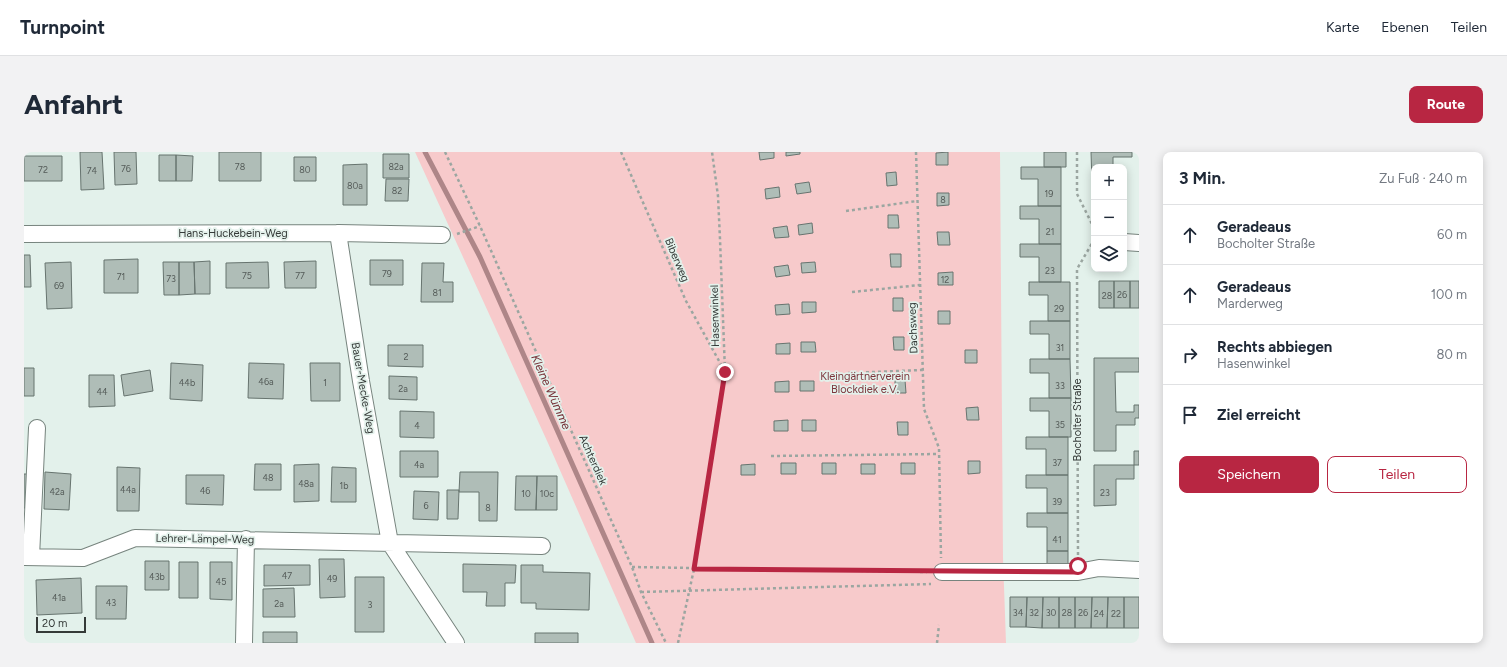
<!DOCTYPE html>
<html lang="de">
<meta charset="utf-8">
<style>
:root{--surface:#fff;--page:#f2f2f3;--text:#1f2937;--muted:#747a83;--line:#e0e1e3;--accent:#b82642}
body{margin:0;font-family:Figtree,sans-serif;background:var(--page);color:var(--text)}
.controls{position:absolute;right:12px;top:12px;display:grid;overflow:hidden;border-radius:8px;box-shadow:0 2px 10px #0003}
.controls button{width:36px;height:36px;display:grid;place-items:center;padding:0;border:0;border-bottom:1px solid var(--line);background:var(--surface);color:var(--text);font:20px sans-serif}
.scale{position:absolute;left:12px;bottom:10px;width:50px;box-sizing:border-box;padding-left:4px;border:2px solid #353a38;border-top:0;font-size:11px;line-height:14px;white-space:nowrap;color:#353a38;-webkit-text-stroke:3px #e3f1eb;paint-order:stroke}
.stop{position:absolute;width:12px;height:12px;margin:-9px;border:3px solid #b82642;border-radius:50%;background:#fff}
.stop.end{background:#b82642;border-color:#fff;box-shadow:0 1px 4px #0008}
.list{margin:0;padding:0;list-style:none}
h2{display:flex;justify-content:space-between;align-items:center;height:52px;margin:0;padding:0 16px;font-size:17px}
h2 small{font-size:13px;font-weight:400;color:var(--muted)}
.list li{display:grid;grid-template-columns:26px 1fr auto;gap:12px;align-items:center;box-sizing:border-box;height:60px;padding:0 16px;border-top:1px solid var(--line)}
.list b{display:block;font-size:15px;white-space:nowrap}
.list p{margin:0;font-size:13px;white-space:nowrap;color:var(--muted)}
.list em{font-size:13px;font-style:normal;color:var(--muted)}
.actions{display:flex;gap:8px;padding:12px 16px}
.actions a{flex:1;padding:9px 0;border:1px solid var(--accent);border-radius:8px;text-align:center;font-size:14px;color:var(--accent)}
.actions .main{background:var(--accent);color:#fff}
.icon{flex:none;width:22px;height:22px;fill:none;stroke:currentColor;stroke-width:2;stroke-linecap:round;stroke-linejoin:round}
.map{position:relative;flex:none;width:1115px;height:491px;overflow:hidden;border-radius:8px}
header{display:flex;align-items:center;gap:24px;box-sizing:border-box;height:56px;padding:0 20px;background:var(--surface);border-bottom:1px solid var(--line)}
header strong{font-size:19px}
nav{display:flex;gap:22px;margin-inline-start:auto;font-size:14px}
.intro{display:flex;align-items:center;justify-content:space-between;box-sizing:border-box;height:96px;padding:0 24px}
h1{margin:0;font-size:28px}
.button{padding:10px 18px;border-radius:8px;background:var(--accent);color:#fff;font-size:14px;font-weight:700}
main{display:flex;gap:24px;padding:0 24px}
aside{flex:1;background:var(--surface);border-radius:8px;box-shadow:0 2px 10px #0003}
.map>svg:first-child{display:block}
</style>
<header>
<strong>Turnpoint</strong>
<nav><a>Karte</a><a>Ebenen</a><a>Teilen</a></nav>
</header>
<div class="intro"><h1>Anfahrt</h1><a class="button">Route</a></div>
<main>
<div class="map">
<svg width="1115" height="491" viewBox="0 0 1115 491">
<rect width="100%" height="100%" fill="#e3f1eb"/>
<path fill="#f7cacb" d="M 391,0 L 976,0 L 979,406 L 982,491 L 612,491 L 524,291 Z"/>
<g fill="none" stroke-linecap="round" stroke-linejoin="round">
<path stroke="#ae8688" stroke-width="5" d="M 401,0 L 456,105 L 628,491"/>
</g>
<path fill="#afbdb7" stroke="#67746f" d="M 56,0 L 78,0 L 80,37 L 57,38 Z
M 90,0 L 112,0 L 113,32 L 91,33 Z
M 195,0 L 237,0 L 237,29 L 195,29 Z
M 735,0 L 750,0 L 750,6 L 736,8 Z
M 762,0 L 776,0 L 776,2 L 762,4 Z
M 924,0 L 924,13 L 912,13 L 912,1 Z
M 1020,0 L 1042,0 L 1042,15 L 1020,15 Z
M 1067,0 L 1108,0 L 1108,5 L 1089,5 L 1089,15 L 1070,15 L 1070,31 L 1068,31 Z
M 359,2 L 385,2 L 385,26 L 359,26 Z
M 135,3 L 152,3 L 152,29 L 135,29 Z
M 152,3 L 169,4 L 168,29 L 152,29 Z
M 0,4 L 38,4 L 38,29 L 0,29 Z
M 270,5 L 292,5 L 292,29 L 270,29 Z
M 343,12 L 343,53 L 319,53 L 319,13 Z
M 997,15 L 1037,15 L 1037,54 L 1014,54 L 1014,27 L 997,27 Z
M 872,20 L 873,33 L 863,34 L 862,21 Z
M 362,27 L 385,27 L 384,49 L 361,49 Z
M 785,30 L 787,40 L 773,42 L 771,32 Z
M 755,35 L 756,45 L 742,47 L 741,37 Z
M 913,41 L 925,41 L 925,53 L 913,54 Z
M 996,54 L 1037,54 L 1037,92 L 1015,92 L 1015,67 L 996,67 Z
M 864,63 L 874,63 L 875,76 L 864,76 Z
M 788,71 L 789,81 L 775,83 L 774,73 Z
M 763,74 L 765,85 L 751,86 L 749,76 Z
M 913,80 L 925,80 L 926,93 L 914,93 Z
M 996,92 L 1037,92 L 1037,130 L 1015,130 L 1015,105 L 996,105 Z
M 866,102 L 877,102 L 877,115 L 867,115 Z
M 0,103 L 6,103 L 7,135 L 0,135 Z
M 114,107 L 114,141 L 80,141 L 80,108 Z
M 346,108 L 379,108 L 379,133 L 346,133 Z
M 186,109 L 186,142 L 171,142 L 170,110 Z
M 292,109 L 292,136 L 261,136 L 260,110 Z
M 47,110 L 48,156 L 23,157 L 21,111 Z
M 139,110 L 155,110 L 155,143 L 140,143 Z
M 155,110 L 170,110 L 171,142 L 155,143 Z
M 244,110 L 245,136 L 202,136 L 202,111 Z
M 791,110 L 792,120 L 778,121 L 777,111 Z
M 398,111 L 420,111 L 419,130 L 429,130 L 429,150 L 397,150 Z
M 764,113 L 766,123 L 752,125 L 750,115 Z
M 929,120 L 929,133 L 914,133 L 914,121 Z
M 1075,129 L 1090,129 L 1090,156 L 1075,156 Z
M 1090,129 L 1106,129 L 1106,156 L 1090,156 Z
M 1106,129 L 1115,129 L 1115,156 L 1106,156 Z
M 1005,130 L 1046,130 L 1046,169 L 1024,169 L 1024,143 L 1005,143 Z
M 869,146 L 879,146 L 879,159 L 869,159 Z
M 778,150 L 792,150 L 792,160 L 778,161 Z
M 765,152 L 766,162 L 752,163 L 751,153 Z
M 914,159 L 926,159 L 926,172 L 914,172 Z
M 1006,169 L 1046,169 L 1046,207 L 1025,207 L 1025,182 L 1006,182 Z
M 869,185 L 880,185 L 880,198 L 870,198 Z
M 777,190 L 791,190 L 792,200 L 777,200 Z
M 766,191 L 766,202 L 752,202 L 752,192 Z
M 364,193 L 399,193 L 399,215 L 364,214 Z
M 941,198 L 953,198 L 953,211 L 941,211 Z
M 1070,206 L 1115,206 L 1115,220 L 1091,220 L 1092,260 L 1110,260 L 1110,253 L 1115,253 L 1115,266 L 1111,266 L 1111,273 L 1092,273 L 1092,299 L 1070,299 Z
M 1006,207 L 1046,207 L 1047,246 L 1025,246 L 1025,221 L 1006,221 Z
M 147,211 L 179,213 L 178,249 L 146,247 Z
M 225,211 L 260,212 L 259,247 L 224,246 Z
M 286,211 L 316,211 L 316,249 L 287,249 Z
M 0,216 L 10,216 L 10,244 L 0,244 Z
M 126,218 L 129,239 L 100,244 L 97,223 Z
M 65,223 L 90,223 L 91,254 L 65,255 Z
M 365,224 L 393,225 L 393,248 L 365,247 Z
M 871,228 L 881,228 L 882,241 L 871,241 Z
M 765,229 L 765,240 L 751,240 L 751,230 Z
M 776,229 L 790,229 L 790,239 L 776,239 Z
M 1006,246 L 1047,246 L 1047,285 L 1025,285 L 1025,259 L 1006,259 Z
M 954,255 L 955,268 L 943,268 L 942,256 Z
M 376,259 L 410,260 L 410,286 L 376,285 Z
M 764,268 L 764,279 L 750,279 L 750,269 Z
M 778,268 L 792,268 L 792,279 L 778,279 Z
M 873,270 L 884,270 L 884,283 L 874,283 Z
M 1002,285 L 1044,285 L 1044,323 L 1022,323 L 1022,297 L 1002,297 Z
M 376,299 L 414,299 L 414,325 L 376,325 Z
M 1110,299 L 1115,299 L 1115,313 L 1110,313 Z
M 944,309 L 956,309 L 956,321 L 944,322 Z
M 757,311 L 772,311 L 772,322 L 757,322 Z
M 798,311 L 812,311 L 812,322 L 798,322 Z
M 877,311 L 891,311 L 891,322 L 877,322 Z
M 231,312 L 257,312 L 257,338 L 230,338 Z
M 295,312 L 295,349 L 270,350 L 270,313 Z
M 731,312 L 731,323 L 717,323 L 717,313 Z
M 837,312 L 851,312 L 851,322 L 837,322 Z
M 1070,313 L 1110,313 L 1110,327 L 1092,327 L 1092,353 L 1070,354 Z
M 93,315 L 116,316 L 115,359 L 93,359 Z
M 308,315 L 332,316 L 332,350 L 307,350 Z
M 21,320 L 47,322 L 45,358 L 20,357 Z
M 436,320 L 474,320 L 473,369 L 455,369 L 455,340 L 435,340 Z
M 0,322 L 6,322 L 5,356 L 0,356 Z
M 162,323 L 200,323 L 199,353 L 162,352 Z
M 1002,323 L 1044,323 L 1044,361 L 1023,361 L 1023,336 L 1002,336 Z
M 492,324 L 513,324 L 512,358 L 491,358 Z
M 513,324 L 533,324 L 533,358 L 512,358 Z
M 423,338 L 435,338 L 434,367 L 423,367 Z
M 390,339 L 415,340 L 414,368 L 389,367 Z
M 1003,361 L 1044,361 L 1044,399 L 1023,399 L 1023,375 L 1003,375 Z
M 1023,399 L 1044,399 L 1044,414 L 1023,414 Z
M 295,407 L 320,407 L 321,445 L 296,446 Z
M 121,409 L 145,409 L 145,438 L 121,438 Z
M 155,410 L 174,410 L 174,446 L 155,446 Z
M 186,410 L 208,410 L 208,448 L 186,447 Z
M 439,412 L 492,413 L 491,431 L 481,431 L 481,454 L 462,454 L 463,440 L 439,440 Z
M 240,413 L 286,413 L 286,433 L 240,434 Z
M 497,413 L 519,413 L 519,420 L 566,421 L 565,458 L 512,457 L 512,451 L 497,451 Z
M 331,425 L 360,425 L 360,480 L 331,480 Z
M 57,426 L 58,461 L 13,463 L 12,428 Z
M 72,434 L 103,434 L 102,467 L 72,467 Z
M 270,436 L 271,465 L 239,465 L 239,437 Z
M 986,445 L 1003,445 L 1002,475 L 986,475 Z
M 1003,445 L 1019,445 L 1018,476 L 1002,475 Z
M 1019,445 L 1035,445 L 1035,476 L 1018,476 Z
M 1035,445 L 1051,445 L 1051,476 L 1035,476 Z
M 1051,445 L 1068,445 L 1067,476 L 1051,476 Z
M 1068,445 L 1084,445 L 1083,476 L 1067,476 Z
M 1084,445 L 1100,445 L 1100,476 L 1083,476 Z
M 1100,445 L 1115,445 L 1115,476 L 1100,476 Z
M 239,480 L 273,480 L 273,491 L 239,491 Z
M 511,481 L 554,481 L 554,491 L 511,491 Z"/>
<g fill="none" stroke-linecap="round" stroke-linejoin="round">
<defs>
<path id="minor" d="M 314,81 L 337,229 L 366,391 L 432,491
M 0,82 L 314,81 L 418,83
M 1100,90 L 1115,91
M 0,405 L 59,406 L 111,386 L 518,394
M 7,405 L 13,276
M 918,420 L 1054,420 L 1075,416 L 1115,418
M 220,491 L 222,387"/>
</defs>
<use href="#minor" stroke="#77847e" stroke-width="18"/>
<path stroke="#9ba6a1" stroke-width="2.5" stroke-dasharray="3 3" stroke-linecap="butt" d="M 421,0 L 456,74 L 608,415 L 617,440 L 642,491
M 597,0 L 662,149 L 700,218
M 892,0 L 900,257 L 915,296 L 917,406
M 1053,0 L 1053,42 L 1070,76
M 822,59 L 893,49
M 433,82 L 456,74
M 828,140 L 896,133
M 824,221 L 899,218
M 747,304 L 915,302
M 1054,403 L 1053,117 L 1070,88
M 608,415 L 903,420
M 617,440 L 907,432
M 654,491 L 670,417 L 701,220 L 696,87 L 694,44 L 688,0
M 913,491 L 915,473"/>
<use href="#minor" stroke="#fff" stroke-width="16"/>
</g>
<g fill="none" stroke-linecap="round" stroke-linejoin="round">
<path stroke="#b82642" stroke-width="5" d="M 701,220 L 670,417 L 1054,420 L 1054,414"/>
</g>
<g text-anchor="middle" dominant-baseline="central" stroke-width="3.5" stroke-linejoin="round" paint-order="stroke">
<g font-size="9" fill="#545b58">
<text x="216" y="14">78</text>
<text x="372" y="14">82a</text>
<text x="102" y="16">76</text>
<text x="19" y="17">72</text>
<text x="281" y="17">80</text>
<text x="68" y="18">74</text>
<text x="331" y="33">80a</text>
<text x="373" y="38">82</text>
<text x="1025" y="41">19</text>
<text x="919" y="47">8</text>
<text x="1026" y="79">21</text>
<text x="1026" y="118">23</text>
<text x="363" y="121">79</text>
<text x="223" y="123">75</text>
<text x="276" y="123">77</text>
<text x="97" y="124">71</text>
<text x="147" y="126">73</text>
<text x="921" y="127">12</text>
<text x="35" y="133">69</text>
<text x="413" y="140">81</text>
<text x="1098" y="142">26</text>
<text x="1083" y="143">28</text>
<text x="1035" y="156">29</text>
<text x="1036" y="195">31</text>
<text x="382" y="204">2</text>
<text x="242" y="229">46a</text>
<text x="163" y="230">44b</text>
<text x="301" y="230">1</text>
<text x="1036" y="233">33</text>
<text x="379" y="236">2a</text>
<text x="78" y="239">44</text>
<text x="1036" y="272">35</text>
<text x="393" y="273">4</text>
<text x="1033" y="310">37</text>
<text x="395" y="312">4a</text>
<text x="244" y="325">48</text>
<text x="282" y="331">48a</text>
<text x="320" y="333">1b</text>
<text x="104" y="337">44a</text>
<text x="181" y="338">46</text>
<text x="33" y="339">42a</text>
<text x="1081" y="340">23</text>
<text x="502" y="341">10</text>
<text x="523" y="341">10c</text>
<text x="1033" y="349">39</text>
<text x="402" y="353">6</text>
<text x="464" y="355">8</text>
<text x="1033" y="387">41</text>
<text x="263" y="423">47</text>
<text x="133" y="424">43b</text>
<text x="308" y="426">49</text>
<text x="197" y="429">45</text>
<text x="35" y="445">41a</text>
<text x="87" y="450">43</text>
<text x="255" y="451">2a</text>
<text x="346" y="452">3</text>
<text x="994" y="460">34</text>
<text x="1010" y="460">32</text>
<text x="1027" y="460">30</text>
<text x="1043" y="460">28</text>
<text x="1059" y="460">26</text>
<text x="1075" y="461">24</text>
<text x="1092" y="461">22</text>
</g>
<g font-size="11" fill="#353a38" stroke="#e3f1eb">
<text x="209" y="81">Hans-Huckebein-Weg</text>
<text transform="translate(653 108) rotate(67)">Biberweg</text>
<text transform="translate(691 164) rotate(-91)">Hasenwinkel</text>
<text transform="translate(889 176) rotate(-92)">Dachsweg</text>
<text transform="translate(339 236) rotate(80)">Bauer-Mecke-Weg</text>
<text transform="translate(1053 268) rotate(-90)">Bocholter Straße</text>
<text transform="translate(569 308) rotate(66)">Achterdiek</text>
<text transform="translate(181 387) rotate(1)">Lehrer-Lämpel-Weg</text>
</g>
<g font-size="11" fill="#7c353c" stroke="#e3f1eb">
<text x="841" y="224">Kleingärtnerverein<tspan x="841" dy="13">Blockdiek e.V.</tspan></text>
</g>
<g font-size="12" font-style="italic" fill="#763037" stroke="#e3f1eb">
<text transform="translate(527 240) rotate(66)">Kleine Wümme</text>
</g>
</g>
</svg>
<div class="controls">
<button>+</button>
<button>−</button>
<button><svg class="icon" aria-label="layers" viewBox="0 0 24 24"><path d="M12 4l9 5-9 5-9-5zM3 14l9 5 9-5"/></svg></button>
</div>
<div class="scale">20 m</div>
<div class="stop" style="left:1054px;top:414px"></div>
<div class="stop end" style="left:701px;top:220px"></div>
</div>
<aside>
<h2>3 Min.<small>Zu Fuß · 240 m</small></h2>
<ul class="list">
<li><svg class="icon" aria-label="ahead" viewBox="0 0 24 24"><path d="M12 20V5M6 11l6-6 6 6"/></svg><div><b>Geradeaus</b><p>Bocholter Straße</p></div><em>60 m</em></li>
<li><svg class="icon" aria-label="ahead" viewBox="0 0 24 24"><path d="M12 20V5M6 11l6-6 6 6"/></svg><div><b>Geradeaus</b><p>Marderweg</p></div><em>100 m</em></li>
<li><svg class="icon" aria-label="right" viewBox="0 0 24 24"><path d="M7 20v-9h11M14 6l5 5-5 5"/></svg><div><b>Rechts abbiegen</b><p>Hasenwinkel</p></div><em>80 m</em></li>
<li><svg class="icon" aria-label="arrive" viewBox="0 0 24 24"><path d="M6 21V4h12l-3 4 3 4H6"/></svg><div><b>Ziel erreicht</b></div></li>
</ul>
<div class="actions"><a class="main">Speichern</a><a>Teilen</a></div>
</aside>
</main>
